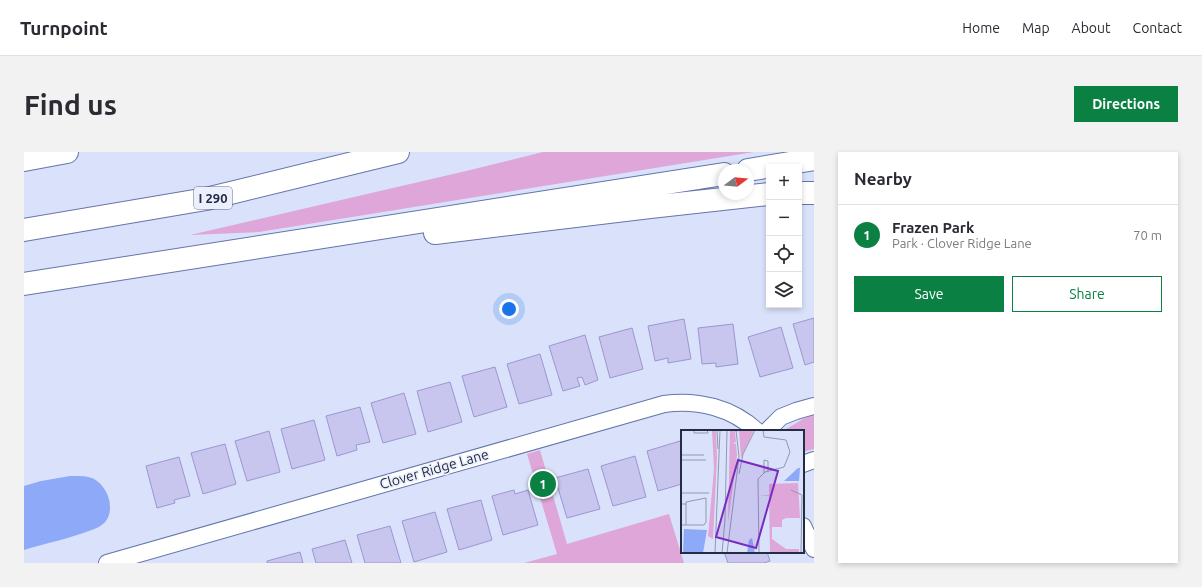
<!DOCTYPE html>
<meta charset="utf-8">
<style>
:root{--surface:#fff;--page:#f2f2f3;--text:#2b2b33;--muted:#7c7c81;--line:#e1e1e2;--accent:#0b8043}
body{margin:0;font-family:Ubuntu,sans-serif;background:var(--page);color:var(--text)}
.controls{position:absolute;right:12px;top:12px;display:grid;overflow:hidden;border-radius:0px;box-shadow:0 2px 6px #0003}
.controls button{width:36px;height:36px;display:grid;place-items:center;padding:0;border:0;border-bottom:1px solid var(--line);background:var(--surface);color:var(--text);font:20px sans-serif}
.compass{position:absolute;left:694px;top:12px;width:36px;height:36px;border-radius:50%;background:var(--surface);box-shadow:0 2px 6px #0003;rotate:74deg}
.you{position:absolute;left:485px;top:157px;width:14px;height:14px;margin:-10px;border:3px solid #fff;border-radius:50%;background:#1a73e8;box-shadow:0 0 0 6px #1a73e833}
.badge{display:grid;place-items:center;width:26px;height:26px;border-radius:50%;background:var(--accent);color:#fff;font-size:13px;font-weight:700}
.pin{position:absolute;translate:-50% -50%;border:2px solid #fff;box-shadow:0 1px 4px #0006}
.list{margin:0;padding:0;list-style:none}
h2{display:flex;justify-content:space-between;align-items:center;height:52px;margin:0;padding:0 16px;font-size:17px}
h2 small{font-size:13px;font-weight:400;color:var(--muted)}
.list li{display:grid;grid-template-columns:26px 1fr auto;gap:12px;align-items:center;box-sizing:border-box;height:60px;padding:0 16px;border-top:1px solid var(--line)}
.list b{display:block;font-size:15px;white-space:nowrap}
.list p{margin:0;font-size:13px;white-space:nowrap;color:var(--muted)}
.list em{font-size:13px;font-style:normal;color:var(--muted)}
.actions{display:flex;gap:8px;padding:12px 16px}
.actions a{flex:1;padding:9px 0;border:1px solid var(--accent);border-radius:0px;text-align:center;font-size:14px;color:var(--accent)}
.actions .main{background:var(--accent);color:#fff}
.icon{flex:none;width:22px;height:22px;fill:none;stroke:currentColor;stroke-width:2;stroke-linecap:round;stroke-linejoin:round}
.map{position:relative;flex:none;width:790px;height:411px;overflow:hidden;border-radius:0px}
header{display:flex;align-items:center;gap:24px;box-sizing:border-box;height:56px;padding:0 20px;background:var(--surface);border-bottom:1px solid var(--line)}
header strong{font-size:19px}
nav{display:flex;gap:22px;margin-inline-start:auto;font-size:14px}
.intro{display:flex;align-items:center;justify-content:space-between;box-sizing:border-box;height:96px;padding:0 24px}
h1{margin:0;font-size:28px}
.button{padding:10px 18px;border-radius:0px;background:var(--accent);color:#fff;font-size:14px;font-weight:700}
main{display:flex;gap:24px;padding:0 24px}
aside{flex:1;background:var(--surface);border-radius:0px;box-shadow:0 2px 6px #0003}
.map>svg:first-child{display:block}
</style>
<header>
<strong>Turnpoint</strong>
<nav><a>Home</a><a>Map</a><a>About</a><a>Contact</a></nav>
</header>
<div class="intro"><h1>Find us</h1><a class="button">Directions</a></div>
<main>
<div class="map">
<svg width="790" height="411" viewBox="0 0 790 411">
<rect width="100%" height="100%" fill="#d9e2fa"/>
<path fill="#dea6d9" d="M 519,0 L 730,0 L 235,80 L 166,83 L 442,19 Z
M 790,263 L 790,297 L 779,300 L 779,279 L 759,279 L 779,267 Z
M 516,298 L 543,392 L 645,362 L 660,411 L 500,411 L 533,402 L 503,302 Z"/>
<path fill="#8ea9f8" d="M 46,324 C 61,324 72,323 81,338 C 87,347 89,364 79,372 C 76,375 70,377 65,379 C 44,387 22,391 0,398 L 0,334 L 17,329 Z"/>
<path fill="#c8c5ef" stroke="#9c96d1" d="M 790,166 L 790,210 L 781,213 L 769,172 Z
M 660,167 L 667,207 L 644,211 L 644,206 L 631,209 L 624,174 Z
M 709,172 L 714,212 L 692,215 L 692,211 L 678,212 L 674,176 Z
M 757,175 L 769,216 L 736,225 L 724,185 Z
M 608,176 L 619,217 L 586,226 L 575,185 Z
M 561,183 L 574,228 L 561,233 L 558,225 L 553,226 L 556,234 L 539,239 L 525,194 Z
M 516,202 L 528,243 L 495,252 L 483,212 Z
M 471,215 L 483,255 L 450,265 L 438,224 Z
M 426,230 L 438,270 L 404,280 L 393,239 Z
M 380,241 L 392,282 L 359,291 L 347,251 Z
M 336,255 L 346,290 L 332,293 L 333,298 L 313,304 L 302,264 Z
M 290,268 L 301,308 L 268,317 L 257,277 Z
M 245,279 L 256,320 L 223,329 L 211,289 Z
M 656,289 L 658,297 L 658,332 L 634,339 L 623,299 Z
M 201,292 L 212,332 L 179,342 L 167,301 Z
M 611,304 L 622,345 L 589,354 L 577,314 Z
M 155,305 L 166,344 L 150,348 L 151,351 L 133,356 L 122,314 Z
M 564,317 L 576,357 L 543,366 L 531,326 Z
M 490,338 L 491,342 L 504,338 L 514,373 L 479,383 L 468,344 Z
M 457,348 L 468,388 L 435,398 L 423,357 Z
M 411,360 L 423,400 L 390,410 L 378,369 Z
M 366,374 L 377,411 L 341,411 L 333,383 Z
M 321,388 L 328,411 L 292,411 L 288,397 Z
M 276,400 L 279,411 L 243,411 L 243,409 Z
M 700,400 L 743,400 L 746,409 L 740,411 L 704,411 Z"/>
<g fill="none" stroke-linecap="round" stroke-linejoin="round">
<defs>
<path id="minor" d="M 743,279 L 757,265 L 772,259 L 790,254
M 779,312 L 790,308
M 779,374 L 790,397
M 83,411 L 640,252 C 674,247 708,256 733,279"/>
<path id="highway" d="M 0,8 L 43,0
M 724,18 L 790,7
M 775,41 L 790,41
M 0,78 L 182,47 L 374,0
M 411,81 L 626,55 L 745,42
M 0,132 L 700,22"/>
</defs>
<use href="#minor" stroke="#6375ab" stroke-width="18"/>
<use href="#highway" stroke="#6375ab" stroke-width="24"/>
<use href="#minor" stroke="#fff" stroke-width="16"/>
<use href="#highway" stroke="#fff" stroke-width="22"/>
</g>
<g text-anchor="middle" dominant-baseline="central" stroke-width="3.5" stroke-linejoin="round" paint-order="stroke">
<rect fill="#ebf0fc" stroke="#60677a" stroke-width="1" x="170" y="35" width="38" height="22" rx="3"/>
<g font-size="13" font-weight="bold" fill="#242c43">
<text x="189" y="46">I 290</text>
</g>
<g font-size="14" fill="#242c43" stroke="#ebf0fc">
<text transform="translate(410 317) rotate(-16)">Clover Ridge Lane</text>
</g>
</g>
<g transform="translate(657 278)">
<rect width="123" height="123" fill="#d9e2fa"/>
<path d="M 31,0 L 35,0 L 36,28 L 32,109 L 27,106 L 33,39 ZM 49,0 L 73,0 L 60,28 L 58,1 L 54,2 L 55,12 L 52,13 L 55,14 L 56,25 L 47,93 ZM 117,53 L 119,88 L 105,88 L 101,90 L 101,97 L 91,97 L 91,109 L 105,119 L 118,119 L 118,123 L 89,123 L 88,66 L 78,65 L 88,65 L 88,54 Z" fill="#dea6d9"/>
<path d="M 119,38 L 118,51 L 103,51 L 117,38 ZM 3,99 L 26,100 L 22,123 L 2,123 ZM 71,108 L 74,123 L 66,123 L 68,110 Z" fill="#8ea9f8"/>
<path fill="none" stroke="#9199b1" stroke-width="1" d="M 13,0 L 13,3 L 27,3 L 26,0M 36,0 L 37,19M 0,25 L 23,25M 0,30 L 25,30M 83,43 L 83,30 L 87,31 L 87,41M 58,44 L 62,24 L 74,0M 110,60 L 121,65 L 120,123M 0,63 L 28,63M 0,74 L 5,74 L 5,95M 0,95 L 23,95 L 25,92 L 25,68 L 5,72 L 5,74M 34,123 L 39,0M 41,123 L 44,90 L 46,0M 46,123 L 58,27 L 55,0M 78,123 L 77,49 L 84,42 L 103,37 L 109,22 L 105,10 L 83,7 L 82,0"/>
<path fill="#7b2cbf" fill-opacity="0.15" stroke="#7b2cbf" stroke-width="2" d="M 57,30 L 97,41 L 75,118 L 35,107 Z"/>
<rect width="123" height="123" fill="none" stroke="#242c43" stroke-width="2"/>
</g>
</svg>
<div class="controls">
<button>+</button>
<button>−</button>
<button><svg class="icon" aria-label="locate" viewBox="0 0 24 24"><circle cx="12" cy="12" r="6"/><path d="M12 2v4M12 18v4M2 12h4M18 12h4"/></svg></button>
<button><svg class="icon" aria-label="layers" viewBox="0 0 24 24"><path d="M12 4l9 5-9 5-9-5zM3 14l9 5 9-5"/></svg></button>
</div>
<svg class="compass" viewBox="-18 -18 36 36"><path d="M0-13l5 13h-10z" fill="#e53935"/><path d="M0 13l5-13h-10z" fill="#7c7c81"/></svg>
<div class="you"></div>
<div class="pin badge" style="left:519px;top:332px">1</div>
</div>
<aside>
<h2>Nearby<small></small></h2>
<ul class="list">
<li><span class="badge">1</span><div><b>Frazen Park</b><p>Park · Clover Ridge Lane</p></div><em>70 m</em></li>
</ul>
<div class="actions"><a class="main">Save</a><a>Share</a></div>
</aside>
</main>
